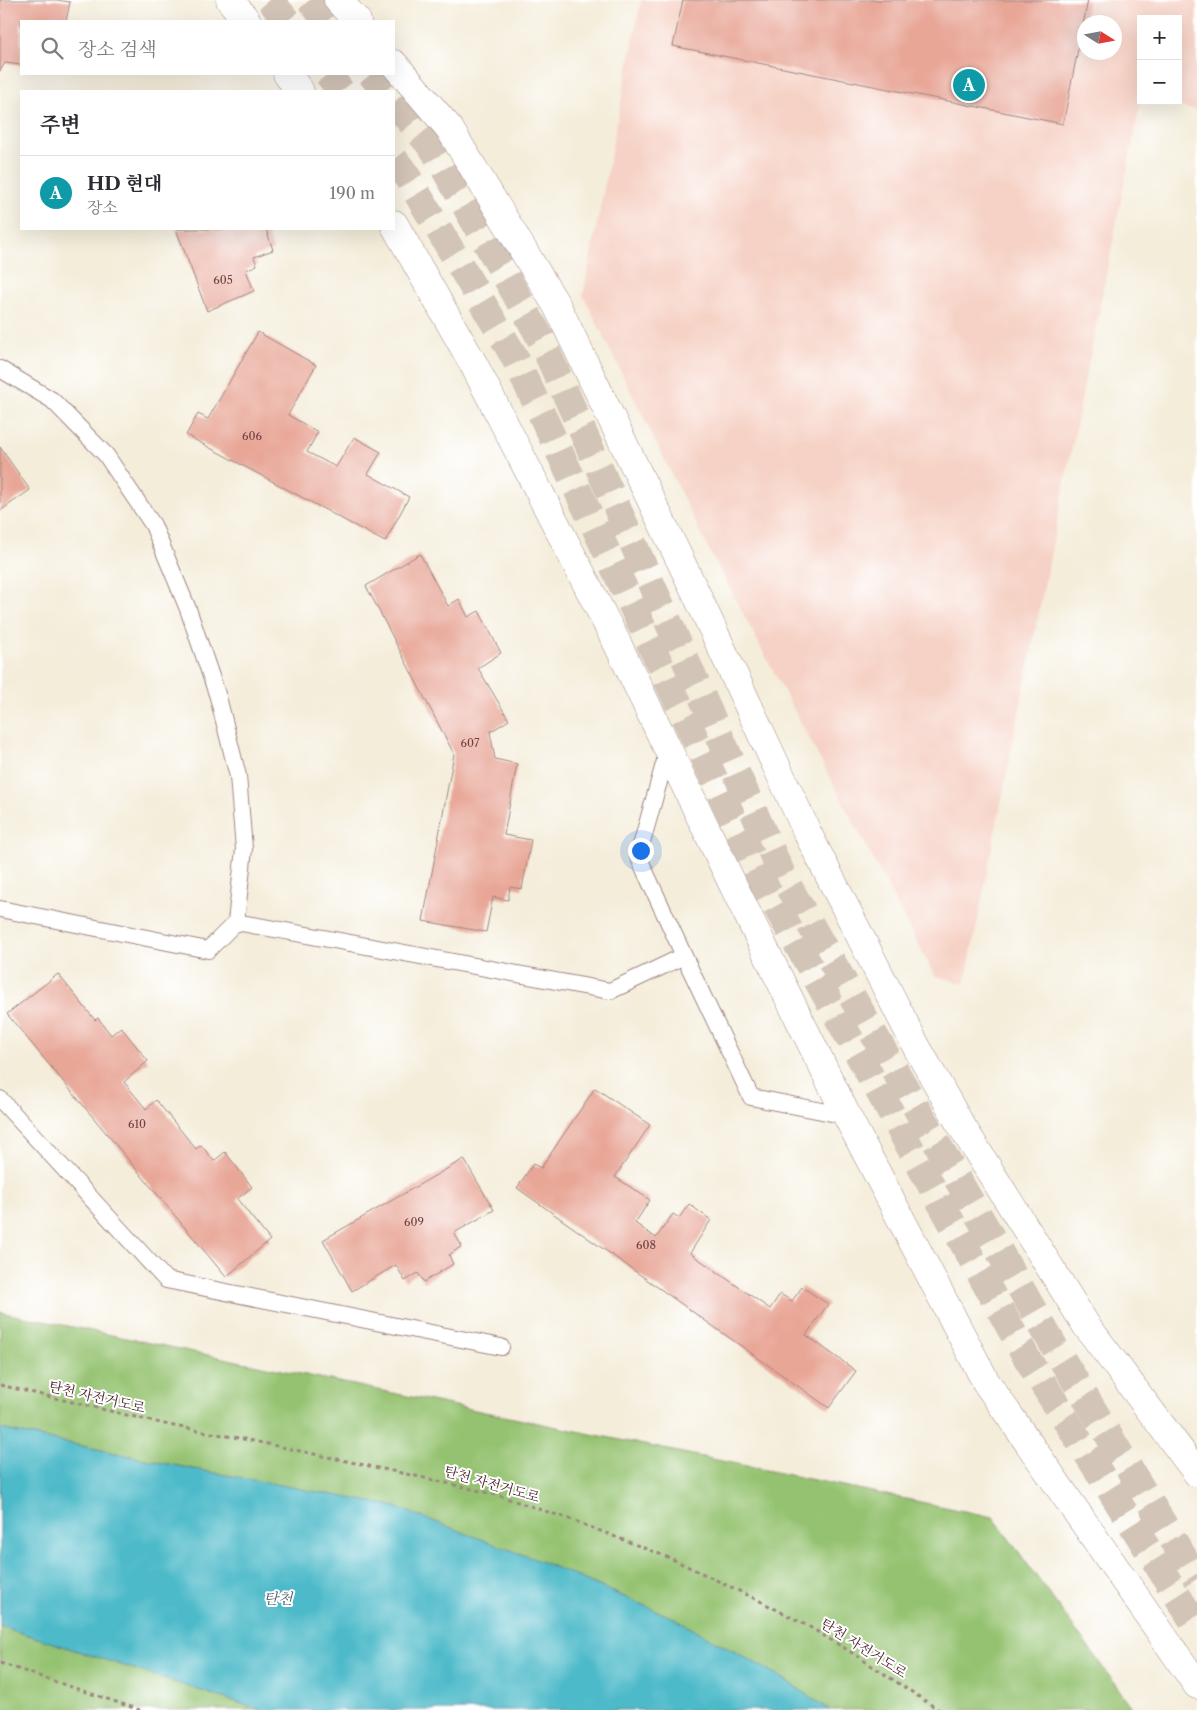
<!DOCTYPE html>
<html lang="ko">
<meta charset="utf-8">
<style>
:root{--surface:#fff;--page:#f7f7f7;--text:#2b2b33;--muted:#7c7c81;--line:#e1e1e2;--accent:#2563eb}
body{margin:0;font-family:"Libre Caslon Text","Noto Serif KR",serif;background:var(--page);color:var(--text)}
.controls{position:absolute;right:15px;top:15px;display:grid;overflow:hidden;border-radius:0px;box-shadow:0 5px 20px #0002}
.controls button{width:45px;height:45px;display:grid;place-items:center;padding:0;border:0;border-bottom:1px solid var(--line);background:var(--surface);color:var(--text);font:25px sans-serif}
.compass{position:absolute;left:1077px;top:15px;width:45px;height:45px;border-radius:50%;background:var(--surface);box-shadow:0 5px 20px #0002;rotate:101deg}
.you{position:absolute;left:640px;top:850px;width:18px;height:18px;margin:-12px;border:4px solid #fff;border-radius:50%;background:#1a73e8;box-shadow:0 0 0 8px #1a73e833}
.badge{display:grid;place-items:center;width:32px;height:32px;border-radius:50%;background:var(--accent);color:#fff;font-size:16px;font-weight:700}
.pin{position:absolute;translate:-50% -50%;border:2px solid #fff;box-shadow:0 1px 5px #0006}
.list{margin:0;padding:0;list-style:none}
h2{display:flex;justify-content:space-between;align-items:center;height:65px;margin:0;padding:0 20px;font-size:21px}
h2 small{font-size:16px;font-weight:400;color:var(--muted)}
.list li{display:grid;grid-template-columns:32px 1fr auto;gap:15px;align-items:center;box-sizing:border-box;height:75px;padding:0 20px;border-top:1px solid var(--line)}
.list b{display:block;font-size:19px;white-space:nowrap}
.list p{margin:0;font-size:16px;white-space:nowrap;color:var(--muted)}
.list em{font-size:16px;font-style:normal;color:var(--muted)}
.icon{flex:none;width:28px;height:28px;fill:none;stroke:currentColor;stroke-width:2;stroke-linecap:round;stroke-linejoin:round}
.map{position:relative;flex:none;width:1197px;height:1710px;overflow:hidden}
.search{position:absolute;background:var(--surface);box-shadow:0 5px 20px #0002;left:20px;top:20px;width:375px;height:55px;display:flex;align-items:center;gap:12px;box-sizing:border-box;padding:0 18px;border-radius:0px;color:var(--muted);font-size:19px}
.panel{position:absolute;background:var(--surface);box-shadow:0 5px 20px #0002;left:20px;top:90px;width:375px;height:140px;border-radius:0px}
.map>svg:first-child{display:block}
</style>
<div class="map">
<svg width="1197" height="1710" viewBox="0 0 1197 1710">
<rect width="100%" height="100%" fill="#fff"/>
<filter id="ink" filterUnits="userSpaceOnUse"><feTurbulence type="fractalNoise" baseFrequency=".02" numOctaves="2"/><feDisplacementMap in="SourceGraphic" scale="10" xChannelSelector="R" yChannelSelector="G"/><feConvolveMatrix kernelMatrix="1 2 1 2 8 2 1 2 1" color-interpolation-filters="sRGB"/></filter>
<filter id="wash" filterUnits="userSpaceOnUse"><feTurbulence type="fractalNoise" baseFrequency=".0096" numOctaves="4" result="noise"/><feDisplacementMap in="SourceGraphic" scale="20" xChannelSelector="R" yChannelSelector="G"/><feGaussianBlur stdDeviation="1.12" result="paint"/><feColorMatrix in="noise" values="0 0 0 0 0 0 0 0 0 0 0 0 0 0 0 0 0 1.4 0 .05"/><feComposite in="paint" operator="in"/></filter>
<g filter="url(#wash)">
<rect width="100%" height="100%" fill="#f4edda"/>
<path fill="#f6d1c5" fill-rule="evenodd" d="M 641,0 L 1197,0 L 1197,110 L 1148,101 L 1178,101 L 1178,19 L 1141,19 L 1141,100 L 965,984 L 935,976 L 705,542 L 583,295 ZM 1084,22 L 1114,22 L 1114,52 L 1084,52 Z"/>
<path fill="#94c270" stroke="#6f704e" d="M 0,1312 L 993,1517 L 1134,1710 L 830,1710 L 779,1676 L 671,1617 L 545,1563 L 183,1467 L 0,1429 Z
M 0,1626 L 36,1637 L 261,1710 L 0,1710 Z"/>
<path fill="#4ebac9" stroke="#4c6c7a" d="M 0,1429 L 183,1467 L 393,1506 L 545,1563 L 671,1617 L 779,1676 L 830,1710 L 261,1710 L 0,1626 Z"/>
<g id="blocks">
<path fill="#e8a696" d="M 0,0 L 56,0 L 70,2 L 66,21 L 21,21 L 21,65 L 5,63 L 0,71 Z
M 683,0 L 1088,0 L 1063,124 L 673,46 Z
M 176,229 L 266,229 L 273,250 L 254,257 L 257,265 L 246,270 L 254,291 L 207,311 Z
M 258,332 L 316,365 L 288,415 L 318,432 L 307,452 L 336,467 L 354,437 L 381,452 L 368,474 L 409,497 L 385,542 L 186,435 L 198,414 L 208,419 Z
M 0,447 L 30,490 L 0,511 Z
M 420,554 L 448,606 L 459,599 L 468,617 L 479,611 L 501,653 L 478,668 L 509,720 L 490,732 L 495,759 L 517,764 L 504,835 L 531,840 L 522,889 L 510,887 L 508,900 L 493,897 L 486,932 L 423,921 L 454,754 L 366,586 Z
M 58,974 L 95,1020 L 98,1018 L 111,1035 L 121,1027 L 148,1061 L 124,1082 L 146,1109 L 156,1100 L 196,1149 L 201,1145 L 214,1161 L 225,1152 L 252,1187 L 237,1199 L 270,1240 L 226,1277 L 7,1014 Z
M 595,1088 L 650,1125 L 615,1177 L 650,1200 L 635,1223 L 656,1238 L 673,1214 L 679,1218 L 689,1204 L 711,1220 L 690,1253 L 770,1309 L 780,1294 L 792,1301 L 802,1287 L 828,1304 L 806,1335 L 856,1371 L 829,1408 L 517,1188 L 533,1164 L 541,1168 Z
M 464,1159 L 494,1210 L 454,1233 L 462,1246 L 449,1255 L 453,1264 L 424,1282 L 418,1273 L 405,1281 L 396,1265 L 352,1291 L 323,1240 Z"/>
</g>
</g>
<g filter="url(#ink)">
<use href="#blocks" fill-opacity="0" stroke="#9f8682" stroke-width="1"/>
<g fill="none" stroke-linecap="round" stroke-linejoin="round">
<path stroke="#d2c4b7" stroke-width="28" stroke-dasharray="28 14" stroke-linecap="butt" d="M 270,0 L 287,21
M 310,0 L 327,21
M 328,74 L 341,91
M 371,74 L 385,91
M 394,102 L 434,150 L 541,339 L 784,879 L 1058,1353 L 1197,1579
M 394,159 L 405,173 L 514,356 L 764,884 L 1028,1360 L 1197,1627"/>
<defs>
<path id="lane" d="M 0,369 L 52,400 L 106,455 L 153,525 L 188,609 L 218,697 L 238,776 L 244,849 L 236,922
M 668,750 L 638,856 L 684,956 L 751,1097 L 847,1116
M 0,909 L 208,950 L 236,922 L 610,991 L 684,956
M 0,1099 L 166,1280 L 501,1347"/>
<path id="highway" d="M 230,0 L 247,21
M 338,0 L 357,21
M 394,64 L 449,128 L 557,306 L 694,589 L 808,834 L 916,1046 L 959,1122 L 1086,1325 L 1197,1473
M 287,74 L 300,91
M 394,224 L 474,365 L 617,643 L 734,887 L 847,1116 L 986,1382 L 1197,1685"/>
</defs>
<use href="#lane" stroke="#9f8682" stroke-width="18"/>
<use href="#highway" stroke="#9f8682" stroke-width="29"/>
<path stroke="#9f8682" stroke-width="3" stroke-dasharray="4 4" stroke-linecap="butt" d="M 0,1385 L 169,1425 L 249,1440 L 434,1480 L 497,1495 L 572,1520 L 670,1558 L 760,1601 L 808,1626 L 854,1654 L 939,1710
M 0,1663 L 140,1710"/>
<use href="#lane" stroke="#fff" stroke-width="16"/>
<use href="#highway" stroke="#fff" stroke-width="28"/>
</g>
</g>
<g text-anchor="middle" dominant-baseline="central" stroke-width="4" stroke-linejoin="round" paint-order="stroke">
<g font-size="11" fill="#724146">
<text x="223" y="280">605</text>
<text x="252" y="436">606</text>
<text x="470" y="743">607</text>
<text x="137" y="1124">610</text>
<text x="414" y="1222">609</text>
<text x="646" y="1245">608</text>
</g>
<g font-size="14" fill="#4a1f2b" stroke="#fff">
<text transform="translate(97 1397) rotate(13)">탄천 자전거도로</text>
<text transform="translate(492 1484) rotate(16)">탄천 자전거도로</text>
<text transform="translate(864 1648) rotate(32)">탄천 자전거도로</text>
</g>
<g font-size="15" font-style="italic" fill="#4c5d6a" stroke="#fff">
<text x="278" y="1598">탄천</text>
</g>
</g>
</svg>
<div class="controls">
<button>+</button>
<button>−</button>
</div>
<svg class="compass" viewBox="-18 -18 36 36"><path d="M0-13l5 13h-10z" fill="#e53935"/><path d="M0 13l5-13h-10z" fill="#7c7c81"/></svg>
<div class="you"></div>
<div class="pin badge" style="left:969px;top:85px;background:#0f9aa8">A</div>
<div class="search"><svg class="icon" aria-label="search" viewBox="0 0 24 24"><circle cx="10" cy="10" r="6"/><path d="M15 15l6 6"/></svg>장소 검색</div>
<section class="panel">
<h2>주변<small></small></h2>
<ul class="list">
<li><span class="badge" style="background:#0f9aa8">A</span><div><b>HD 현대</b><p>장소</p></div><em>190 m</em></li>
</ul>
</section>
</div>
